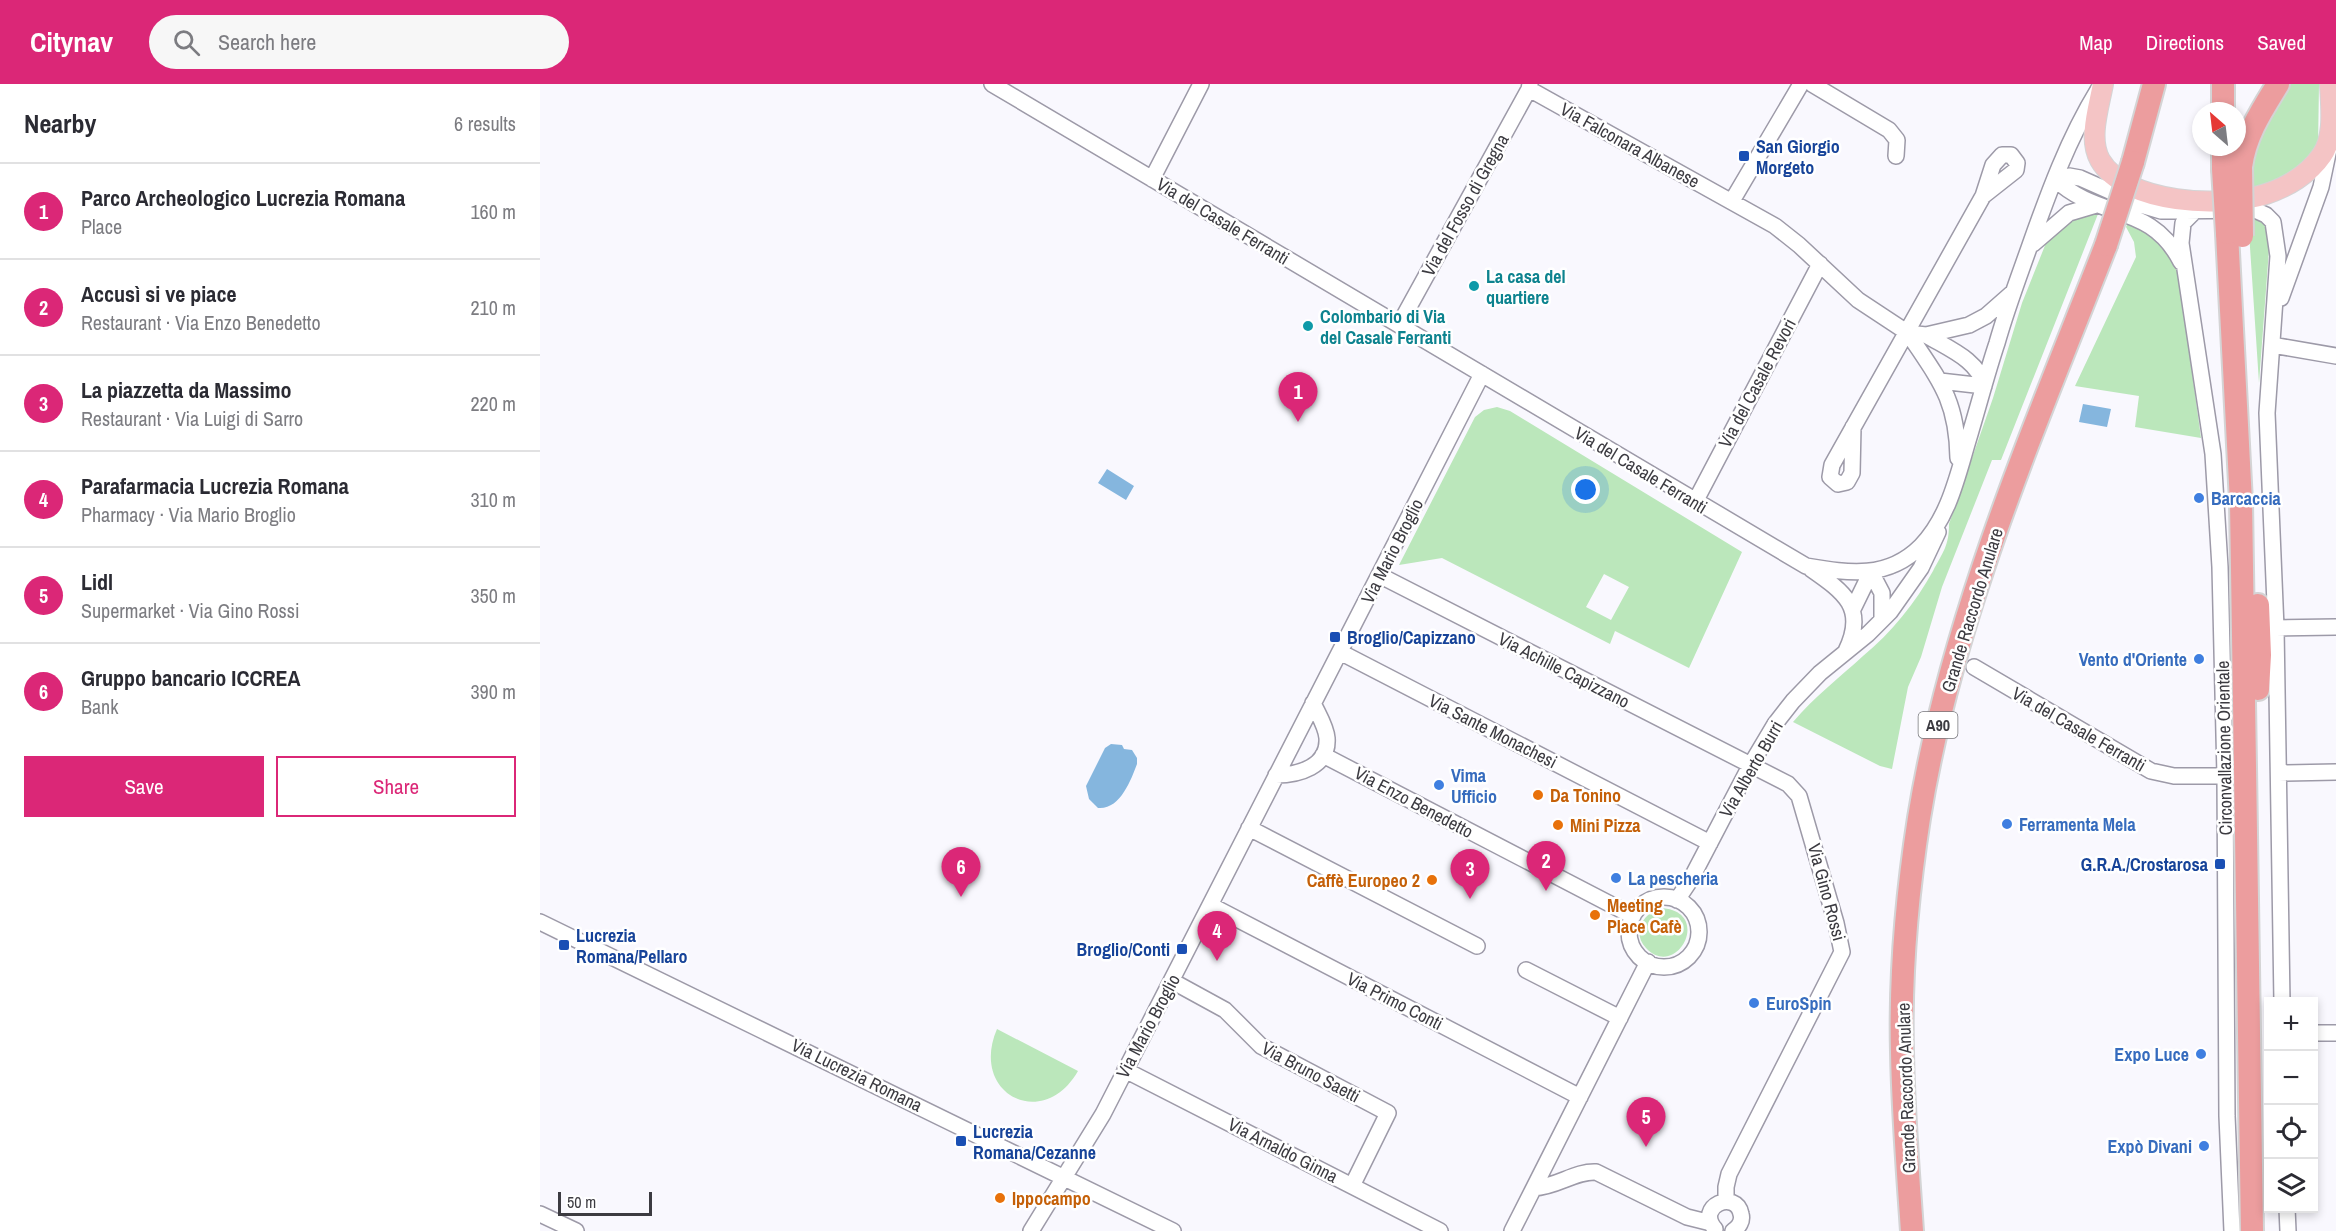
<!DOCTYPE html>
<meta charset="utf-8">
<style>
:root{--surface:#fff;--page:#f7f7f7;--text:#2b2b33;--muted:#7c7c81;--line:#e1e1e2;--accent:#db2777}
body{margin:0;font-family:"Archivo Narrow",sans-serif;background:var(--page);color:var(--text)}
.controls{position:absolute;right:18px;bottom:18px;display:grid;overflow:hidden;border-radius:0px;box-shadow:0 3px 9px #0003}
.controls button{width:54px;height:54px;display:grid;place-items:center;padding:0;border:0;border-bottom:2px solid var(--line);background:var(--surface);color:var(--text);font:30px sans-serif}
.compass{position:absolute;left:1652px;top:18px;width:54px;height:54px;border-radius:50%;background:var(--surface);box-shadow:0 3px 9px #0003;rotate:332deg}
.scale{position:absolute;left:18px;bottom:15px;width:94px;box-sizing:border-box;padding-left:6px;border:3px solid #3c3b41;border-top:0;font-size:16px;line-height:21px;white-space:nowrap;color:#3c3b41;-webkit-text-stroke:4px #fff;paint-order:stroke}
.you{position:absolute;left:1046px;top:406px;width:21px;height:21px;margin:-15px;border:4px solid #fff;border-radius:50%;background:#1a73e8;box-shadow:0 0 0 9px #1a73e833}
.badge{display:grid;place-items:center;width:39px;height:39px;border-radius:50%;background:var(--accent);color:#fff;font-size:20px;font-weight:700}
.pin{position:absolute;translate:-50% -50px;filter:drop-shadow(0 2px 3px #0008)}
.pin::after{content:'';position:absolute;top:32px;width:21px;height:18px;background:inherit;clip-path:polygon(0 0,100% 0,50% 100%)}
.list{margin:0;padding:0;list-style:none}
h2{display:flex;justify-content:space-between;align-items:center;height:78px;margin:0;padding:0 24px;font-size:26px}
h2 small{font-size:20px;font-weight:400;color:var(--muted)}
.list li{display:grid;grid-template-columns:39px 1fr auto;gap:18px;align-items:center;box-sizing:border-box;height:96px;padding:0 24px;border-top:2px solid var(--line)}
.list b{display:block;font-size:22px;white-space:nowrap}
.list p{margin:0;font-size:20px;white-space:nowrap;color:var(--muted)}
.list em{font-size:20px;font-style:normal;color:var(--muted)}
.actions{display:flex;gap:12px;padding:18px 24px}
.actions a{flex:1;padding:14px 0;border:2px solid var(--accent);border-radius:0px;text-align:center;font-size:21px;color:var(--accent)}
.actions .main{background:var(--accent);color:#fff}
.icon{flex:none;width:33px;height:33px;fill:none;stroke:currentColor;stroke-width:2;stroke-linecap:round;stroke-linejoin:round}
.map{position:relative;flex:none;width:1796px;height:1147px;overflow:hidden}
header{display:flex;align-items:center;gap:36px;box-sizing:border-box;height:84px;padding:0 30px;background:var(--accent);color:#fff}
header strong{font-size:28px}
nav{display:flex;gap:33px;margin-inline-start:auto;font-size:21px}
.search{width:420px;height:54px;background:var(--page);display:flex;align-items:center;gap:15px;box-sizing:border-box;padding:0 21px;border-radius:33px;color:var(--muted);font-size:22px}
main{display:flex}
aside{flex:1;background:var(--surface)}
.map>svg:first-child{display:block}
</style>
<header>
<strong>Citynav</strong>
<div class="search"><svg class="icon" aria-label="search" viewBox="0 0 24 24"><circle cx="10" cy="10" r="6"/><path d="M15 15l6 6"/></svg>Search here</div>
<nav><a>Map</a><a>Directions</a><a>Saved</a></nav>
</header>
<main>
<aside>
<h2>Nearby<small>6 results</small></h2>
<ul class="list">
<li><span class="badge">1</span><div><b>Parco Archeologico Lucrezia Romana</b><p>Place</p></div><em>160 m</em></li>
<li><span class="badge">2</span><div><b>Accusì si ve piace</b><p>Restaurant · Via Enzo Benedetto</p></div><em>210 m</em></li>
<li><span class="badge">3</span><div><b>La piazzetta da Massimo</b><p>Restaurant · Via Luigi di Sarro</p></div><em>220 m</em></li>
<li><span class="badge">4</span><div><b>Parafarmacia Lucrezia Romana</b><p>Pharmacy · Via Mario Broglio</p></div><em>310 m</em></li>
<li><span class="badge">5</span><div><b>Lidl</b><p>Supermarket · Via Gino Rossi</p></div><em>350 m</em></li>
<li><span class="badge">6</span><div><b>Gruppo bancario ICCREA</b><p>Bank</p></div><em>390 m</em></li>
</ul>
<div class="actions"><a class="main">Save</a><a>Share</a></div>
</aside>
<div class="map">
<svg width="1796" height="1147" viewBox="0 0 1796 1147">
<rect width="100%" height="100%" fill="#f9f8fe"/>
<path fill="#bbe7bb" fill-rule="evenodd" d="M 1746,0 L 1779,0 L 1778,63 L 1756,89 L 1709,111 L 1709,73 Z
M 1539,130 L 1558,130 L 1461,376 L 1452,376 L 1402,503 L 1381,573 L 1368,603 L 1352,685 L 1340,682 L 1253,638 C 1274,613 1299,594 1323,572 C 1351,549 1376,518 1393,487 C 1403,468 1409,462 1409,440 L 1453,314 L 1482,219 L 1508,154 Z
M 1708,133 C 1720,133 1727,141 1730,152 L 1719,299 Z
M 1588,138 C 1616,149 1627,164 1639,192 L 1661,354 L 1595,343 L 1599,312 L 1535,302 L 1596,173 L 1594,158 L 1586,143 Z
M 957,323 L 970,327 L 1202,468 L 1149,584 L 1075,547 L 1070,560 L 902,474 L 859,481 L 935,333 L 944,326 ZM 1064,490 L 1089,503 L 1071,536 L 1046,523 Z
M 1120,824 C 1174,826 1137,897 1106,864 C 1091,848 1104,829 1120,824 Z
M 457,945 L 538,987 C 503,1048 429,1010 457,945 Z"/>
<path fill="#85b6de" d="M 1543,320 L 1571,325 L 1567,343 L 1539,338 Z
M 567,385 L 594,402 L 586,416 L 558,399 Z
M 571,660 L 582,661 L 584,665 L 592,666 L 597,674 L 597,680 C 591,696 580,726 558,724 L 549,715 L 546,702 L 565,664 Z"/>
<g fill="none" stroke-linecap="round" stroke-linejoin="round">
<defs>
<path id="minor" d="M 452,0 L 1266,482 C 1308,489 1347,496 1381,462 C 1410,432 1418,389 1430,350 C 1439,320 1447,289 1457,259 C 1466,227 1478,195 1489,164 C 1508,110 1528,55 1558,6
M 1272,0 L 1349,46 L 1357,56 L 1356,72
M 989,5 L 1235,142 L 1259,161 L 1318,216 L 1368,249 L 1386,251 L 1429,241 L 1446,232 L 1471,210
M 612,95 L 661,0
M 1515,95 L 1529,92 L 1540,94 L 1601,121 L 1621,127 L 1715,126 L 1726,131 L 1733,138 L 1738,172 L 1727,329 L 1736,544 L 1742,918
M 1515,95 C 1559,137 1611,118 1641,178
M 1192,117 L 1261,0
M 1654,128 L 1643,139 L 1641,159 L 1673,370 L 1680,483 L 1685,692 L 1687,1032 L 1692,1147
M 1493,160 L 1529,129 L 1556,121
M 1741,214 L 1781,103 L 1790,60
M 859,241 L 989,5 L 990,0
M 1368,249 C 1399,296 1417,315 1418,374
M 1386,251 C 1407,264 1439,276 1444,302
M 1732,261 L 1796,272
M 1400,297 L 1444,302
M 1313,343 L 1312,389 L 1307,398 L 1298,400 L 1290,393 L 1292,381 L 1443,112 L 1453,81 L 1462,71 L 1471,71 L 1477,79 L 1476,86 L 1443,112
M 1155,418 L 1280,180
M 1271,485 C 1304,508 1327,524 1306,567
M 1331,488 L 1342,509 L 1342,536
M 839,491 L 1248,700 L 1259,712 L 1296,839 L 1302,868 L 1189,1090 L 1186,1103 L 1186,1117
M 1313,525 L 1331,488
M 1736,544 L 1796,543
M 800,568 L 1170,759
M 1434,583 L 1611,687 L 1634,692 L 1685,692
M 783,671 L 1093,832
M 1739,689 L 1796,688
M 736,691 C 758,691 789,683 787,654 C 786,642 778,630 773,619
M 709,744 L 937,862
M1089 848a35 35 0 1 1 70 0a35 35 0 1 1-70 0Z
M 1137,816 L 1151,795 L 1210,682 L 1235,640 L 1253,617 L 1280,589 L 1328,550 L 1350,528 L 1381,484 L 1398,448
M 670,821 L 1040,1013
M 0,838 L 633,1147
M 986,886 L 1080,934
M 632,897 L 685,926 L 721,962 L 848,1029 L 812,1102
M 1774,949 L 1796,949
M 585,986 L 900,1147
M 994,1104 C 1017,1103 1035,1087 1056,1088 L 1147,1133 L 1171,1139
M 1747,1124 L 1748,1147
M 0,1130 L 36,1147
M 1175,1145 C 1155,1122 1196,1105 1201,1130 C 1203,1137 1199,1143 1193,1147
M 491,1147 L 563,1030 L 942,290
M 972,1147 L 1108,878"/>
<path id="major" d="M 1563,0 C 1559,23 1548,54 1560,76 C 1586,121 1683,124 1726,110 C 1747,103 1769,90 1782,71 C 1795,52 1791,23 1790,0"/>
<path id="highway" d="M 1683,0 L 1683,27
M 1683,63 L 1683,85
M 1593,78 L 1614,0
M 1701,83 C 1705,51 1722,26 1738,0
M 1687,149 L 1701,418 L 1712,1147
M 1718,605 L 1720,571 L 1718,521
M 1372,1147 C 1368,1088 1363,1028 1362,968 C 1360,890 1367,811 1379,734 C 1411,535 1493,348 1566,161"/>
</defs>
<use href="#minor" stroke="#9d9aa8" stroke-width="18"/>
<use href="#major" stroke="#d4d4d5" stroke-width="22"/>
<use href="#highway" stroke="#d4d4d5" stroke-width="26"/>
<use href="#minor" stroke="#fff" stroke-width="15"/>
<use href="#major" stroke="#f4c4c5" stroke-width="20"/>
<use href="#highway" stroke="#ec9d9e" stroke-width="22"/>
<defs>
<path id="highway-bridge" d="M 1701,83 L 1702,152
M 1683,85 L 1687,149
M 1566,161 L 1593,78"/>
</defs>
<use href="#highway-bridge" stroke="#d4d4d5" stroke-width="26" stroke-linecap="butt"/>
<use href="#highway-bridge" stroke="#ec9d9e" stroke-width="22"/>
</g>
<g fill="#1a4fb4" stroke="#fff" stroke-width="2">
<rect x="1198" y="66" width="12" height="12" rx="3"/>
<rect x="789" y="547" width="12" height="12" rx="3"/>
<rect x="1674" y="774" width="12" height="12" rx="3"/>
<rect x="18" y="855" width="12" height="12" rx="3"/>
<rect x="636" y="859" width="12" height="12" rx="3"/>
<rect x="415" y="1051" width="12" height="12" rx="3"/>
</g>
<g fill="#0f9aa8" stroke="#fff" stroke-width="2">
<circle cx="934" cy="202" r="6"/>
<circle cx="768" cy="242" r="6"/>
</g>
<g fill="#3f7fe0" stroke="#fff" stroke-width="2">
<circle cx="1659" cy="414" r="6"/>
<circle cx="1659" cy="575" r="6"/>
<circle cx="899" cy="701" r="6"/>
<circle cx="1467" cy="740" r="6"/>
<circle cx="1076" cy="794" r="6"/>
<circle cx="1214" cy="919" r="6"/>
<circle cx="1661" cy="970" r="6"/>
<circle cx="1664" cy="1062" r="6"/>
</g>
<g fill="#e8710a" stroke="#fff" stroke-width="2">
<circle cx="998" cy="711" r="6"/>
<circle cx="1018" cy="741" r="6"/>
<circle cx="892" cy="796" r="6"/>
<circle cx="1055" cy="831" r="6"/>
<circle cx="460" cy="1114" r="6"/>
</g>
<g text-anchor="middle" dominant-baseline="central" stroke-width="5" stroke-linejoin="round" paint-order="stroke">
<rect fill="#fff" stroke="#76767a" stroke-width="1.5" x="1378.5" y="628" width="39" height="26" rx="4.5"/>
<g font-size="16" font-weight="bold" fill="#3c3b41">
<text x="1398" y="641">A90</text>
</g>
<g font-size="18" fill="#3c3b41" stroke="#fff">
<text transform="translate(1090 61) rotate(29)">Via Falconara Albanese</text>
<text transform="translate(925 121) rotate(-61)">Via del Fosso di Gregna</text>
<text transform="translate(683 137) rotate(31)">Via del Casale Ferranti</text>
<text transform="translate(1217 299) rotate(-62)">Via del Casale Revori</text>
<text transform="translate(1101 386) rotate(31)">Via del Casale Ferranti</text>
<text transform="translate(852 467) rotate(-63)">Via Mario Broglio</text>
<text transform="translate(1432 526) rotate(-73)">Grande Raccordo Anulare</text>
<text transform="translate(1024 586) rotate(27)">Via Achille Capizzano</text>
<text transform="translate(1539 645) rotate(30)">Via del Casale Ferranti</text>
<text transform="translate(953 647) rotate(27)">Via Sante Monachesi</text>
<text transform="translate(1684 664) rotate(-91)">Circonvallazione Orientale</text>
<text transform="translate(1211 685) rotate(-60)">Via Alberto Burri</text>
<text transform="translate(874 718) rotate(28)">Via Enzo Benedetto</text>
<text transform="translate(1287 808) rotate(75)">Via Gino Rossi</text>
<text transform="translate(855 917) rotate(27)">Via Primo Conti</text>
<text transform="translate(608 942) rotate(-62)">Via Mario Broglio</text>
<text transform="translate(771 988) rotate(28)">Via Bruno Saetti</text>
<text transform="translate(317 991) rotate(26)">Via Lucrezia Romana</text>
<text transform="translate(1366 1004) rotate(-92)">Grande Raccordo Anulare</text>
<text transform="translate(743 1066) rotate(27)">Via Arnaldo Ginna</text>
</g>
<g font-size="18" font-weight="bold" fill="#164399" stroke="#fff" text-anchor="start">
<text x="1216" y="62">San Giorgio<tspan x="1216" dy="21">Morgeto</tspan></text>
<text x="807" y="553">Broglio/Capizzano</text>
<text x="1668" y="780" text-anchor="end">G.R.A./Crostarosa</text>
<text x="36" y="851">Lucrezia<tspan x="36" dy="21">Romana/Pellaro</tspan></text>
<text x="630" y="865" text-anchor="end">Broglio/Conti</text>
<text x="433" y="1047">Lucrezia<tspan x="433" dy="21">Romana/Cezanne</tspan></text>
</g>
<g font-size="18" font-weight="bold" fill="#0d838f" stroke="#fff" text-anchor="start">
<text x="946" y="192">La casa del<tspan x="946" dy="21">quartiere</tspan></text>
<text x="780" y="232">Colombario di Via<tspan x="780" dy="21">del Casale Ferranti</tspan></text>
</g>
<g font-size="18" font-weight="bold" fill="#366cbe" stroke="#fff" text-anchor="start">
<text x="1671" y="414">Barcaccia</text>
<text x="1647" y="575" text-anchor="end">Vento d'Oriente</text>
<text x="911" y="691">Vima<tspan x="911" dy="21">Ufficio</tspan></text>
<text x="1479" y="740">Ferramenta Mela</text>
<text x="1088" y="794">La pescheria</text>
<text x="1226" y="919">EuroSpin</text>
<text x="1649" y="970" text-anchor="end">Expo Luce</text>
<text x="1652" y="1062" text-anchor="end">Expò Divani</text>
</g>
<g font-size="18" font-weight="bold" fill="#c56008" stroke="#fff" text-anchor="start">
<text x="1010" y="711">Da Tonino</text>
<text x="1030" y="741">Mini Pizza</text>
<text x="880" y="796" text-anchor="end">Caffè Europeo 2</text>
<text x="1067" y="821">Meeting<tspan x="1067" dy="21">Place Cafè</tspan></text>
<text x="472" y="1114">Ippocampo</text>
</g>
</g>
</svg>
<div class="controls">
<button>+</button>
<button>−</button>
<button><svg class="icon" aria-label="locate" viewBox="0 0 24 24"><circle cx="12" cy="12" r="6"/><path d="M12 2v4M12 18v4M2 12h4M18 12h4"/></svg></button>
<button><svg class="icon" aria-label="layers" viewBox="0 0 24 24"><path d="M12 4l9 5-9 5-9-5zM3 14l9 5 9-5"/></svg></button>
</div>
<svg class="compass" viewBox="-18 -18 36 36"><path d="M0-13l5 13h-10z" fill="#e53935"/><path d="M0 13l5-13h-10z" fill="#7c7c81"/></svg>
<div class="scale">50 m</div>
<div class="you"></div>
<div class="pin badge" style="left:758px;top:338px">1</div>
<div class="pin badge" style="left:1006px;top:807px">2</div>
<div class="pin badge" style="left:930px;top:815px">3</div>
<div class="pin badge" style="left:677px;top:877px">4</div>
<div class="pin badge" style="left:1106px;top:1063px">5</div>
<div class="pin badge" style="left:421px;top:813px">6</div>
</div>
</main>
